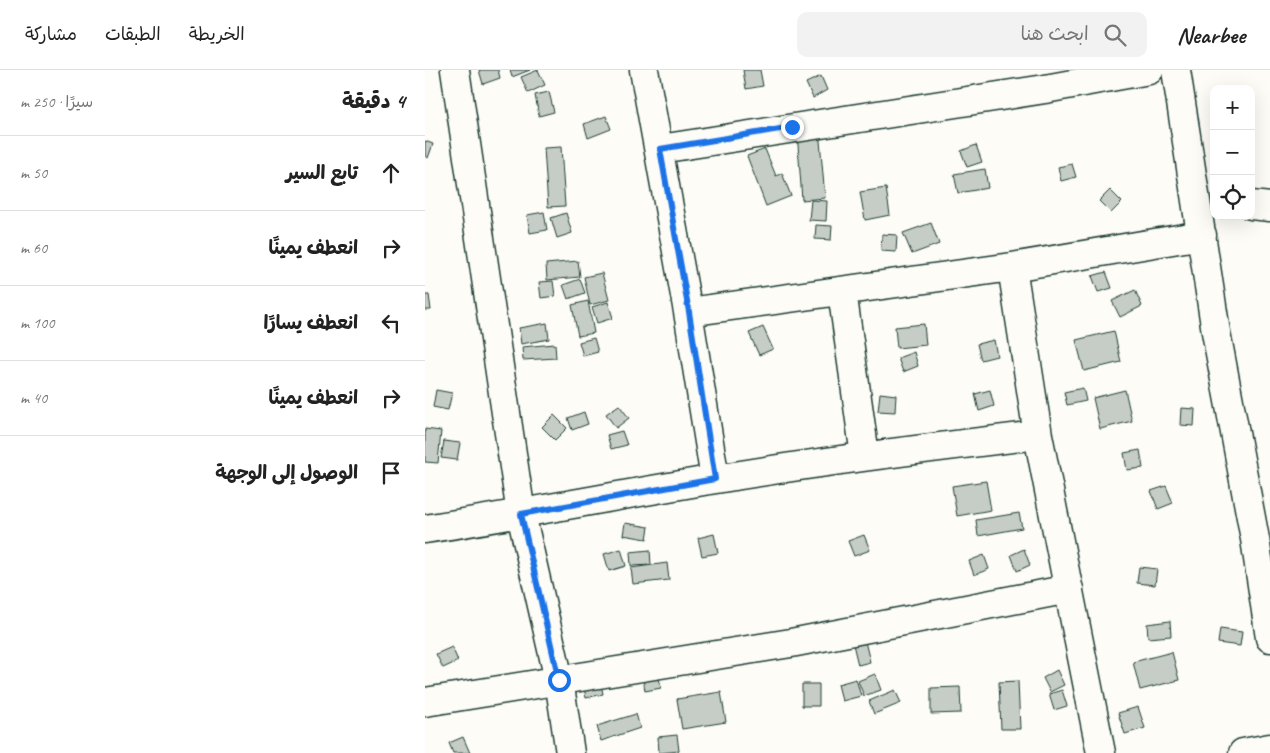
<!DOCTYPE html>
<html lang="ar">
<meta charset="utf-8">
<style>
:root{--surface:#fff;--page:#f2f2f2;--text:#222;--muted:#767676;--line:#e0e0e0}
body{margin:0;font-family:Caveat,"Playpen Sans Arabic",sans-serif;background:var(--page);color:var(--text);direction:rtl}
.controls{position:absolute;right:15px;top:15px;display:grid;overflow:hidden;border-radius:10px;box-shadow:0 5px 20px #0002}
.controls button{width:45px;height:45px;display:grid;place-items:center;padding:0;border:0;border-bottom:1px solid var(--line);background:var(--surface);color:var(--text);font:25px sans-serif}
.stop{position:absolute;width:15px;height:15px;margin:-11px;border:4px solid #1a73e8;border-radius:50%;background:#fff}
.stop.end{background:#1a73e8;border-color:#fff;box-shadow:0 1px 5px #0008}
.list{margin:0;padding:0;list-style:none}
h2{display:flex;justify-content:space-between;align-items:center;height:65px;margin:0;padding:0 20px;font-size:21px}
h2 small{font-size:16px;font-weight:400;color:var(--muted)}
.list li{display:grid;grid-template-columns:32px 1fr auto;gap:15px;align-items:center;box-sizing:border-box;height:75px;padding:0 20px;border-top:1px solid var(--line)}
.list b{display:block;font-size:19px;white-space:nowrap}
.list em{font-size:16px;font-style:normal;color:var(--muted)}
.icon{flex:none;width:28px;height:28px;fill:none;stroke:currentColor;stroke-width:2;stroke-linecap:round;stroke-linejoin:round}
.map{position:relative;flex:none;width:845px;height:683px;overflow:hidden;direction:ltr}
header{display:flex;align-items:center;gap:30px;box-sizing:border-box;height:70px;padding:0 25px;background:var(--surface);border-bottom:1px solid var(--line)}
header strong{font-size:24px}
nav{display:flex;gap:28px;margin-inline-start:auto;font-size:18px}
.search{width:350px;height:45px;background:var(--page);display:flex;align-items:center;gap:12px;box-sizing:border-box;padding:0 18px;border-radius:10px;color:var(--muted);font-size:19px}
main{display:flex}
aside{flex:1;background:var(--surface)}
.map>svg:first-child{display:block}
</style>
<header>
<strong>Nearbee</strong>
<div class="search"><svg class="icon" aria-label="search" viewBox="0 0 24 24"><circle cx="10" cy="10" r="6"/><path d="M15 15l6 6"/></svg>ابحث هنا</div>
<nav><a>الخريطة</a><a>الطبقات</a><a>مشاركة</a></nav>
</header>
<main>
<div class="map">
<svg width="845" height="683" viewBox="0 0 845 683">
<rect width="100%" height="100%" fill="#fdfcf7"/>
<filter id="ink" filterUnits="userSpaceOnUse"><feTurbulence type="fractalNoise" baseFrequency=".02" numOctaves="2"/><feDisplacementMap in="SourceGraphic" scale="10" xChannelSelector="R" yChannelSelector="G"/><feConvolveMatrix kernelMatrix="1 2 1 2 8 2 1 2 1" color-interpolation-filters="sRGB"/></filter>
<g filter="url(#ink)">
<path fill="#c6cdc7" stroke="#1f3d34" d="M 54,0 L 73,0 L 75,8 L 58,14 Z
M 85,0 L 105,0 L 87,7 Z
M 113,0 L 120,15 L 103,23 L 96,7 Z
M 318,0 L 335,0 L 338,16 L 321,19 Z
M 396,6 L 402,20 L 388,28 L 381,13 Z
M 124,22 L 129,42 L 114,46 L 110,25 Z
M 181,46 L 186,59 L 163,68 L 159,54 Z
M 394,59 L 400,128 L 377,130 L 372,61 Z
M 0,71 L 8,74 L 3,88 L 0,86 Z
M 551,75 L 557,92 L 542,97 L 536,81 Z
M 136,77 L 140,136 L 123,137 L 119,78 Z
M 340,79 L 351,106 L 357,103 L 366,126 L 341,136 L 322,86 Z
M 647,94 L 651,107 L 636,111 L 633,97 Z
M 560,99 L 563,118 L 533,123 L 529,104 Z
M 461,118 L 465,145 L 440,150 L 435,122 Z
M 685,120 L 697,132 L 686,143 L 674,131 Z
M 386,130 L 402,131 L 401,151 L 384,150 Z
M 119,142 L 122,160 L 105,163 L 102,145 Z
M 141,143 L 147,163 L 132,168 L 126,148 Z
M 506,153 L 514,174 L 487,184 L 478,163 Z
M 391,155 L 407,156 L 406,170 L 390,169 Z
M 457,164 L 472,165 L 471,182 L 456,181 Z
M 153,191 L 155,207 L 122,210 L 121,194 Z
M 681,202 L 687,218 L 673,222 L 667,206 Z
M 177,203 L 184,230 L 165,235 L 159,207 Z
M 155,209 L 160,223 L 143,229 L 138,215 Z
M 128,211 L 130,226 L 116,228 L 114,212 Z
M 710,220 L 717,236 L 695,247 L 687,231 Z
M 0,225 L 4,225 L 6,240 L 0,240 Z
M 163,231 L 169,263 L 153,266 L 147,235 Z
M 183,232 L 188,248 L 172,253 L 167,237 Z
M 122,253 L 124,269 L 96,274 L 94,258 Z
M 499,254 L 501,275 L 472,278 L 470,257 Z
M 338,257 L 348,279 L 334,285 L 324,263 Z
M 689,261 L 696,292 L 659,301 L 651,270 Z
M 169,268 L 173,282 L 158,286 L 154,272 Z
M 569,270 L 572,286 L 556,290 L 552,274 Z
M 130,274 L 131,288 L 98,290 L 97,277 Z
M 489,282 L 493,296 L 478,302 L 473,288 Z
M 658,318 L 661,331 L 642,335 L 639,322 Z
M 11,320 L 27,323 L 23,340 L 8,337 Z
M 565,320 L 569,336 L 554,341 L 550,324 Z
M 700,320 L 707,351 L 675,359 L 668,328 Z
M 455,323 L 471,325 L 470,342 L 453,341 Z
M 194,335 L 204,348 L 191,358 L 181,344 Z
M 756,338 L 770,339 L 769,356 L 755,355 Z
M 159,342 L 163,354 L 147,360 L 143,348 Z
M 129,345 L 142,358 L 130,370 L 117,357 Z
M 0,359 L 16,361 L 13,393 L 0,392 Z
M 197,361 L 202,375 L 186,379 L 182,365 Z
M 19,371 L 35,373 L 32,390 L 16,388 Z
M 715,380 L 718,398 L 702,400 L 699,383 Z
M 561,411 L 566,440 L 532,446 L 527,416 Z
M 741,416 L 748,433 L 733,439 L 726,421 Z
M 594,443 L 597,458 L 553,466 L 551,450 Z
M 200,453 L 224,457 L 222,469 L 198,465 Z
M 289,464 L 293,483 L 277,486 L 273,468 Z
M 439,465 L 445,480 L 429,486 L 423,471 Z
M 196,479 L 201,496 L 184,501 L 179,484 Z
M 599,479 L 605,495 L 592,501 L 586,485 Z
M 225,480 L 226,495 L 206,496 L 205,482 Z
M 559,485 L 564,499 L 549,505 L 544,491 Z
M 242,493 L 244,510 L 208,514 L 206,498 Z
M 714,497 L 732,499 L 730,515 L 712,513 Z
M 745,551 L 746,566 L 723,568 L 722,554 Z
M 795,559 L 817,562 L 815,576 L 793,573 Z
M 438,563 L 445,592 L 433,595 L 426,566 Z
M 27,577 L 33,591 L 18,598 L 11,584 Z
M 747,582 L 754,610 L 715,620 L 708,592 Z
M 232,598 L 236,618 L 220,621 L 217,601 Z
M 632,600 L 639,615 L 625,622 L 618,608 Z
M 450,604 L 456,620 L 439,626 L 433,611 Z
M 175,609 L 178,624 L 161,628 L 158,613 Z
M 431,609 L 436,626 L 417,631 L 413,614 Z
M 593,611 L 595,659 L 576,659 L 574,612 Z
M 377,614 L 394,614 L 394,636 L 377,636 Z
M 535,617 L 536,643 L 506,644 L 506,618 Z
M 470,620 L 476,633 L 449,644 L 444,631 Z
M 637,620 L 642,636 L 629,640 L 624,624 Z
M 296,622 L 301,652 L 257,659 L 252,629 Z
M 713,637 L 720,658 L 700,664 L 693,643 Z
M 211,644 L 215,658 L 176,671 L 172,656 Z
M 252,665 L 254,681 L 234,683 L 233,667 Z
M 38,667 L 45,683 L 28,683 L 24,673 Z"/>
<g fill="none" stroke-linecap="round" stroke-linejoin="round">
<defs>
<path id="street" d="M 30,0 L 96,444 L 134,610 L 145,683
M 219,0 L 263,242 L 290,409
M 751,0 L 791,262 L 830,469 L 845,568
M 235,79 L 620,19 L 724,0
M 826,135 L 845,137
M 587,197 L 613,365 L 676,683
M 417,221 L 440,386
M 263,242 L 587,197 L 777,165
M 0,459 C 97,444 194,425 291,409 C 398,391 505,378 613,365
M 0,632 L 366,573 L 644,519
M 818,683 L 845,678"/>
</defs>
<use href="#street" stroke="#1f3d34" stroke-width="31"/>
<use href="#street" stroke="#fdfcf7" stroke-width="28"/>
</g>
</g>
<g fill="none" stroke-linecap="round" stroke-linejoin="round" filter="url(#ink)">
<path stroke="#1a73e8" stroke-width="6" d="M 134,610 L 96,444 L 290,409 L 264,242 L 235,79 L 367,57"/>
</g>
</svg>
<div class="controls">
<button>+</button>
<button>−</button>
<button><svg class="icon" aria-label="locate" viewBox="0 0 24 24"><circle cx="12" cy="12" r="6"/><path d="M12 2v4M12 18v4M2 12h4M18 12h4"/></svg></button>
</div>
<div class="stop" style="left:134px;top:610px"></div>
<div class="stop end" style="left:367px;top:57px"></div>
</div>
<aside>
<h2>4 دقيقة<small>سيرًا · 250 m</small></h2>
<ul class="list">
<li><svg class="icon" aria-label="ahead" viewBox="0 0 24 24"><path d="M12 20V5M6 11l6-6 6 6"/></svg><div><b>تابع السير</b></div><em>50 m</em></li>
<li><svg class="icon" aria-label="right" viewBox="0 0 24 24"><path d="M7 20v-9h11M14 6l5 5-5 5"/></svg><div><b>انعطف يمينًا</b></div><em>60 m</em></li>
<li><svg class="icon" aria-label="left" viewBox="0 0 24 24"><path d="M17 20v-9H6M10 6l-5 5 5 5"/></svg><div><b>انعطف يسارًا</b></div><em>100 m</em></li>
<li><svg class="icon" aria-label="right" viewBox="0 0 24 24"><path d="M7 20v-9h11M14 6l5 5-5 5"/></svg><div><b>انعطف يمينًا</b></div><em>40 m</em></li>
<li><svg class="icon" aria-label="arrive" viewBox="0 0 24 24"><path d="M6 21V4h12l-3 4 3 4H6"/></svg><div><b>الوصول إلى الوجهة</b></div></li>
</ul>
</aside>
</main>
